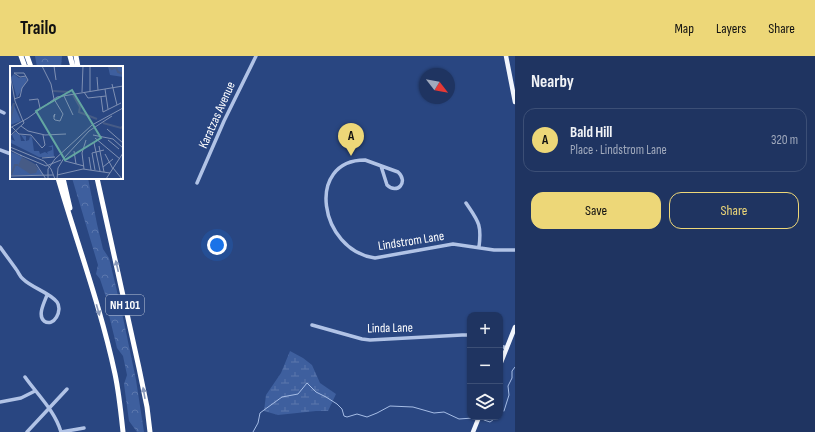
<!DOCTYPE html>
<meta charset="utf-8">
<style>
:root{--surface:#1f3461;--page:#2c3f6a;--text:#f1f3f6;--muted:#a1aabd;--line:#3c4f76;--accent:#edd778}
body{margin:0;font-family:"Sofia Sans Condensed",sans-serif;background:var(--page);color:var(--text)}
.controls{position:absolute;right:12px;bottom:12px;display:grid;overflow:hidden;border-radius:8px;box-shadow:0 1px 3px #0004}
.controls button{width:36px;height:36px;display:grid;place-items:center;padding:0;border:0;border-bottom:1px solid var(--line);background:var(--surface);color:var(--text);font:20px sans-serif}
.compass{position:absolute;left:419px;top:12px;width:36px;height:36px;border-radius:50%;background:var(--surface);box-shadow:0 1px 3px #0004;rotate:121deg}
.you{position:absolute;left:217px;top:189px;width:14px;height:14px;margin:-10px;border:3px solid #fff;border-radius:50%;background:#1a73e8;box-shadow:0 0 0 6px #1a73e833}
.badge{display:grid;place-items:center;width:26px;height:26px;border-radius:50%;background:var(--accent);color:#111;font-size:13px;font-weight:700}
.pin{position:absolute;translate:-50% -33px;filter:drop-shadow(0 1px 2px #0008)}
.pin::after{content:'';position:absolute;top:21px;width:14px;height:12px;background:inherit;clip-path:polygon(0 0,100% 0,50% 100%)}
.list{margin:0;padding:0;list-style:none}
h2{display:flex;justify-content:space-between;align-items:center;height:52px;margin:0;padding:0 16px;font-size:17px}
h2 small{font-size:13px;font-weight:400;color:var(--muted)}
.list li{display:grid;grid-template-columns:26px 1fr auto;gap:12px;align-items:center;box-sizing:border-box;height:64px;margin:0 8px 8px;padding:0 8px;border:1px solid var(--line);border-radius:12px}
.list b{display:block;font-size:15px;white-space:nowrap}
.list p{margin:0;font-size:13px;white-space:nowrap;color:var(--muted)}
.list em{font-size:13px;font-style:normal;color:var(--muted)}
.actions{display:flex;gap:8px;padding:12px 16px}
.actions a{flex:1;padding:9px 0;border:1px solid var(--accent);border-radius:12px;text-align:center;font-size:14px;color:var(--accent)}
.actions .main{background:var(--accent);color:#111}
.icon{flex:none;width:22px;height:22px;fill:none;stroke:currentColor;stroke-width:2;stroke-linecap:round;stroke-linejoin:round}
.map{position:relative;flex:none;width:515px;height:376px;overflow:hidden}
header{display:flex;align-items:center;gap:24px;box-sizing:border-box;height:56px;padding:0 20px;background:var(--accent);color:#111}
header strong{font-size:19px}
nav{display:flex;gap:22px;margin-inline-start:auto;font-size:14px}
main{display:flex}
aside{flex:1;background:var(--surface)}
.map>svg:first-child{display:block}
</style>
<header>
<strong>Trailo</strong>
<nav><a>Map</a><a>Layers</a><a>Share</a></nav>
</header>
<main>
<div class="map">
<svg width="515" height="376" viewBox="0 0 515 376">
<defs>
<pattern id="forest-crowns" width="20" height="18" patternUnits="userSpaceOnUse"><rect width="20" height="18" fill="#3e5f9e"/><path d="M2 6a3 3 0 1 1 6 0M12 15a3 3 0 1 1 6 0" fill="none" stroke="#5b77ad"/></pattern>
<pattern id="wetland-marsh" width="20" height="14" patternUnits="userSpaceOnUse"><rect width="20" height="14" fill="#3e5f9e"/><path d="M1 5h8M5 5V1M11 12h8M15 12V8" fill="none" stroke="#5b77ad"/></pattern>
</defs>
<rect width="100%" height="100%" fill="#294681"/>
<path fill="url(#forest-crowns)" d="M 35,0 L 62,0 L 61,11 L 37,11 Z
M 72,122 L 88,122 L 97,168 L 103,193 L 109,202 L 121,252 L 136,324 L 144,376 L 137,376 L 129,365 L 124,328 L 127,319 L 123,300 L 117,292 L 106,247 L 107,244 L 100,223 L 96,218 L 98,209 Z"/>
<path fill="url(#wetland-marsh)" d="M 290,295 L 303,302 L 312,309 L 320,327 L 336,338 L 328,355 L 316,355 L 278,359 L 264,355 L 266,339 L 281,317 Z"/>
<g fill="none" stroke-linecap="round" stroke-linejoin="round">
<path stroke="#a6bde6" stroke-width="1" d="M 504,355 L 509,339 L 508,330 L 512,322 L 512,315 L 515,311
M 484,364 L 490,366 L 497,361
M 253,376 L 258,367 L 260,357 L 264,354 L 282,341 L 298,338 L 307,327 L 316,336 L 326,341 L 337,348 L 342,353 L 344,360 L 347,361 L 357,358 L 367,361 L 377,357 L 390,350 L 413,351 L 434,357 L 444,356 L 459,363 L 473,362"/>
<path stroke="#b1c3e6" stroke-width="3.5" d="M 0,55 L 4,57
M 0,94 L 11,98
M 381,110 L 387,129 C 397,139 409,126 398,116 L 365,104 C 305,104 319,194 375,202 L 453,188 L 494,194 L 515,194
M 197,127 L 224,65 L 256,0
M 466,147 C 478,165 482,168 479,191
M 0,191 C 5,198 11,206 16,213 C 19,217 20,221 23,223 C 32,232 49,236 57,246 C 63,254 54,272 44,265 C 37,259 45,245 47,239
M 312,269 L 362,283 L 370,284 L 462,279 L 470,279
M 500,290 L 507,292
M 25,321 C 37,338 55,355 61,376
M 0,346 L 21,342 L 35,335
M 27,376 L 67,333
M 61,376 L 84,372"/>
<path stroke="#f1f5fd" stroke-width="4.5" d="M 506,0 L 515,46
M 500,309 L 515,271
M 473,376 L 479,361"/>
<path stroke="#fff" stroke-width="5" d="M 21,0 L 25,11
M 27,0 L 31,11
M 70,0 L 73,11
M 76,0 L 78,11
M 58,122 C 77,187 101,252 115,318 C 119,337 121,357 123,376
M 63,122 L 70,152
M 97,122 L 139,312 L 147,351 L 150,376"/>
</g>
<defs><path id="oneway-solid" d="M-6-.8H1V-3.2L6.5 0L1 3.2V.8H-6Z"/></defs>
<g fill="#8999ba">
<use href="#oneway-solid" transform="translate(117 210) rotate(-103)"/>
<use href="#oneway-solid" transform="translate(98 254) rotate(74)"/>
<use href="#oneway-solid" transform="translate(144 337) rotate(-100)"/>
</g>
<g text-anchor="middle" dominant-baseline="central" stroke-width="3" stroke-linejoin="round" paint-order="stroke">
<rect fill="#294681" stroke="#bfc8d9" stroke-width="1" x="106" y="239" width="38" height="20" rx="3"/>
<g font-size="12" font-weight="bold" fill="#fff">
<text x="125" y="249">NH 101</text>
</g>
<g font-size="13" fill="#fff" stroke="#294681">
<text transform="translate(217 59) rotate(-66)">Karatzas Avenue</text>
<text transform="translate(411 185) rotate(-9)">Lindstrom Lane</text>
<text transform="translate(390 272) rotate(-1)">Linda Lane</text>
</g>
</g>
<g transform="translate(10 10)">
<rect width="113" height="113" fill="#294681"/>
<path d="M 98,0 L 113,1 L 113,11 L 100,9 ZM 4,8 L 9,12 L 16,11 L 17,14 L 7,32 L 1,11 ZM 3,37 L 11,55 L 0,59 L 0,43 ZM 6,66 L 10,69 L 11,75 L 15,75 L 11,69 L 16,70 L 16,75 L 19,74 L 20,70 L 22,71 L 24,85 L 29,85 L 30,88 L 35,86 L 38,88 L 37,86 L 42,84 L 42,81 L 38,81 L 43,79 L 44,91 L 29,91 L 1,77 L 0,73 L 5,75 L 2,69 ZM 1,86 L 23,97 L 34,109 L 0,109 Z" fill="#3e5f9e"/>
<path d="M 4,87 L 12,91 L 8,100 L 19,109 L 11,107 L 5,99 Z" fill="#3e5f9e"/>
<path d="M 12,91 L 25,98 L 28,103 L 26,107 L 20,108 L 8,100 Z" fill="#465b86"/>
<path fill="none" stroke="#465b86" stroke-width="2" d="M 99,0 L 102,3 L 106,1 L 108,6 L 113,8M 43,25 L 60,26M 63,29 L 70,41 L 69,46 L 87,53M 0,56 L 4,37M 93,57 L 111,62 L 113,60M 1,109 L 5,99 L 8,99"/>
<path fill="none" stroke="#7f90b3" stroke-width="1" d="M 32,0 L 41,18 L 44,33 L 53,48 L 50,55 L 45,54 L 44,53 L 44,49 L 45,48 L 44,51M 44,0 L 46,14M 4,7 L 14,7 L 18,14 L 12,22 L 10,31 L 4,33M 4,7 L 10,11 L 16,10M 0,8 L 5,35 L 13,55M 87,11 L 88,24M 102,18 L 107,39M 95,23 L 98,43M 80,25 L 80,0M 72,26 L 73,0M 74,26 L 78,32 L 96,30M 54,30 L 63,49M 91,31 L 93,46 L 111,37M 19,34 L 28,33 L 30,42M 11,60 L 18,65 L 35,69 L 56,68M 2,61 L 9,68 L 21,69 L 32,82 L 35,79 L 33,69M 0,62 L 18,52 L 47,31 L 113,20M 97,63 L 113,77M 83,69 L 103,73 L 113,82M 0,70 L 14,57 L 13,54M 85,72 L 110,93M 98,74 L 109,83M 84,77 L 90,105M 89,80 L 94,106M 0,81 L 34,95 L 41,103 L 45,113M 0,84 L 12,90M 64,85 L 66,98M 95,88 L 103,103M 10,89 L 36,100 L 51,94M 79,91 L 81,104M 32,92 L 45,91M 55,95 L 74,100M 26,98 L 36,113M 93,101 L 103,93M 103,102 L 112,113M 74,103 L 72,87 L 76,74M 85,104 L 82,87 L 94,84M 47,109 L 73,103 L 100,107M 0,110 L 43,109M 38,113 L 38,103 L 45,93 L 82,59 L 113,42M 47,113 L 48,102 L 54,92 L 79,65 L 102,50M 96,113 L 113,87"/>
<path fill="#63a6a1" fill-opacity="0.15" stroke="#63a6a1" stroke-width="2" d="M 62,24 L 91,72 L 55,94 L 26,45 Z"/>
<rect width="113" height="113" fill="none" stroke="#fff" stroke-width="2"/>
</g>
</svg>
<div class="controls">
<button>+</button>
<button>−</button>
<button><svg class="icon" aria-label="layers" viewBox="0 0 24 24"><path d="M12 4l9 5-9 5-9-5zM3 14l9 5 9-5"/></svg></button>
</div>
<svg class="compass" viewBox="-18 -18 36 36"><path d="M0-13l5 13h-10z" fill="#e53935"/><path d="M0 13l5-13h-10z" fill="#a1aabd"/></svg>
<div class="you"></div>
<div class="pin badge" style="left:351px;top:100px">A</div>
</div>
<aside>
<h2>Nearby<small></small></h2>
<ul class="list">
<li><span class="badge">A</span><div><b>Bald Hill</b><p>Place · Lindstrom Lane</p></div><em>320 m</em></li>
</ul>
<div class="actions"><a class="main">Save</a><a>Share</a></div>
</aside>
</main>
